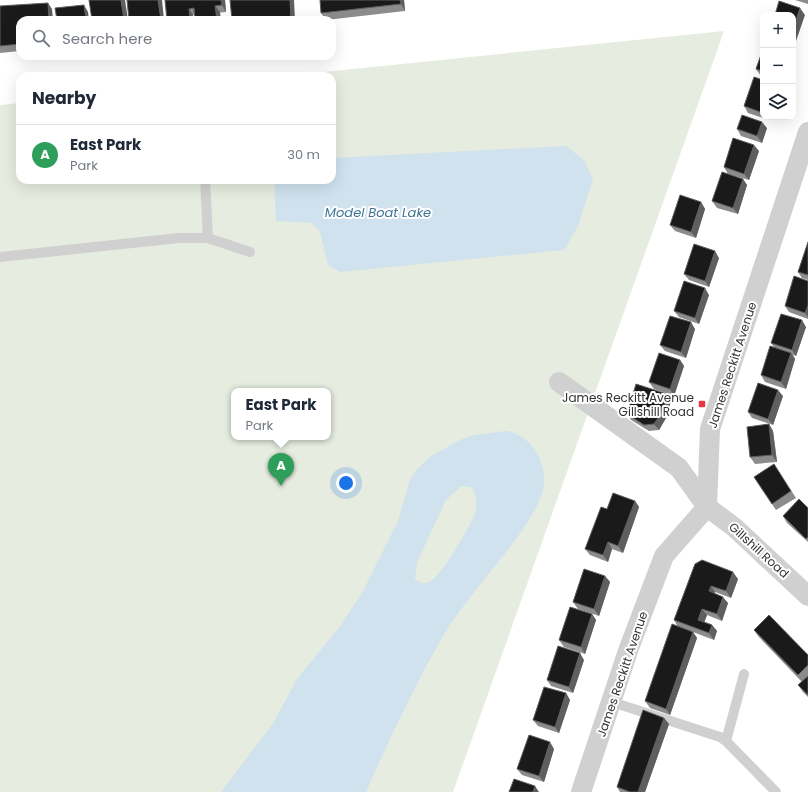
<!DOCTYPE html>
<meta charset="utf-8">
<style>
:root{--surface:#fff;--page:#f2f2f3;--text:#1f2937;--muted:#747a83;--line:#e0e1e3;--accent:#e63946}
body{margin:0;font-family:Poppins,sans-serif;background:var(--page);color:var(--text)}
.controls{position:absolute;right:12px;top:12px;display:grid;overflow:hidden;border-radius:8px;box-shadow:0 4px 16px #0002}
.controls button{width:36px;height:36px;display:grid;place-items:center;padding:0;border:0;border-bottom:1px solid var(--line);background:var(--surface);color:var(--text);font:20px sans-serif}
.you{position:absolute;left:346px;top:483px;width:14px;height:14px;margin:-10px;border:3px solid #fff;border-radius:50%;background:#1a73e8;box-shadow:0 0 0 6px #1a73e833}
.badge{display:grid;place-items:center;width:26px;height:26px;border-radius:50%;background:var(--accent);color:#fff;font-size:13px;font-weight:700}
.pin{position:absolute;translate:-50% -33px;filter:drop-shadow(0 1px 2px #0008)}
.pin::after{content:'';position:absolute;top:21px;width:14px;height:12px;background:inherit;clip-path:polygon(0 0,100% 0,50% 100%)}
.popup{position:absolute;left:231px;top:388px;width:100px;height:52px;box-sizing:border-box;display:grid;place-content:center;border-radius:8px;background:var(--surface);filter:drop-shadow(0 1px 3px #0005);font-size:13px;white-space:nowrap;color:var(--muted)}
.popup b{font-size:15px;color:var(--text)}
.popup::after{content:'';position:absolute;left:50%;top:100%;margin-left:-8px;border:8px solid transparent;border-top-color:var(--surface)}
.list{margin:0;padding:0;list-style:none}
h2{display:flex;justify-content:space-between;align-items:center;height:52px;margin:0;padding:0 16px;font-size:17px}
h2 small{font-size:13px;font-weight:400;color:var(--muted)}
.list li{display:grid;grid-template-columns:26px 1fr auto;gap:12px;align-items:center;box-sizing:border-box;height:60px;padding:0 16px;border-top:1px solid var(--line)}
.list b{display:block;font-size:15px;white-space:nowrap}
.list p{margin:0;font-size:13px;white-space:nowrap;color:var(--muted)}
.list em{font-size:13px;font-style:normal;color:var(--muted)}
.icon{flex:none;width:22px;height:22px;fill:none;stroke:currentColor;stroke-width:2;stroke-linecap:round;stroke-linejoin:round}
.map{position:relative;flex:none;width:808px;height:792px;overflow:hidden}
.search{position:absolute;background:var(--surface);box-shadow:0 4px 16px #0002;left:16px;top:16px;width:320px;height:44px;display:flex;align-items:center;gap:10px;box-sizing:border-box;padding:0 14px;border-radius:12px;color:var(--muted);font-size:15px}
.panel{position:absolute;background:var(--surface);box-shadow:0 4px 16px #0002;left:16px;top:72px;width:320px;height:112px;border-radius:12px}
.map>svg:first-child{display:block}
</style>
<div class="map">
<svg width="808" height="792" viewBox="0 0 808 792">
<rect width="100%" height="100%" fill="#fff"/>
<path fill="#e6ecdf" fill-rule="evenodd" d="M 724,31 L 453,792 L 0,792 L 0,105 L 20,103 L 20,180 L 332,180 L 332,76 L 284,76 ZM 234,391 L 328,391 L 328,437 L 234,437 Z"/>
<path fill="#cfe2ee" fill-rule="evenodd" d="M 566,146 L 584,160 L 593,179 L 578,226 L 564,250 L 340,272 L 328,265 L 320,232 L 312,223 L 276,221 L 274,180 L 332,180 L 332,158 Z
M 506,431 C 532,435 549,464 543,490 C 540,503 531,516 524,528 C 502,559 476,588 454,619 C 439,641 427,665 415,688 C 398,722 381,757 366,792 L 221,792 L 274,722 L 297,679 L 341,625 L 363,591 L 398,521 L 410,480 L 416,470 L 431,456 L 462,439 L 475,435 ZM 461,486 L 471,487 C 478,496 477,504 475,514 C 468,529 443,575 429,582 C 424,585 419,582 415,579 L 417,562 L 446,500 Z"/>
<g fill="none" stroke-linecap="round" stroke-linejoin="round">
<path stroke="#d0d0d0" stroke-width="10" d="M 205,180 L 208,238
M 0,257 L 179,238 L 208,238 L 250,252
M 744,674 L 726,741 L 776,792
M 612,702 L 720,737 L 726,741"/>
<path stroke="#d0d0d0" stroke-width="20" d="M 559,382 L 679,468 L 707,507 L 734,527 L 808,596
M 581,792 L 629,648 L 664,556 L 707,507 L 710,429 L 808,132"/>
</g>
<path fill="#8c8c8c" d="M 165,0 L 225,0 L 226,12 L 193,15 Z
M 404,0 L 405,11 L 326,20 L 321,13 Z
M 795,0 L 808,0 L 808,4 Z
M 0,6 L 52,9 L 20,20 L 20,51 L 0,53 Z
M 763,49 L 763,76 L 761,76 L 756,69 Z
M 763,80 L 763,117 L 770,117 L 769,120 L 748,113 L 744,106 Z
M 767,128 L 762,143 L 741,136 L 737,129 Z
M 759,151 L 749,180 L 728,174 L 724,167 Z
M 743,179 L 747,185 L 738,214 L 717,208 L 712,201 Z
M 701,202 L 705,209 L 696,238 L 675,231 L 670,225 Z
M 808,242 L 808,280 L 802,278 L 798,272 Z
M 719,258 L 709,287 L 689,280 L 684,274 Z
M 808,281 L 808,319 L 789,312 L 785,306 Z
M 709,295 L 699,324 L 679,317 L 674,311 Z
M 806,327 L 796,356 L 793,355 L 795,359 L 786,389 L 765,382 L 761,375 L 774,347 L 771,343 Z
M 695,329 L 686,358 L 665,351 L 660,345 Z
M 680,360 L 684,366 L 674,396 L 654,389 L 649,382 Z
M 783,396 L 773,425 L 752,418 L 748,412 Z
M 671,401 L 666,418 L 659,430 L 649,431 L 631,420 L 627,414 Z
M 769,424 L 773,431 L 777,462 L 755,464 L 750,457 Z
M 774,464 L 796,498 L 776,510 L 772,504 Z
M 635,501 L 639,507 L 623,553 L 612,549 L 608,562 L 590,555 L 585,549 L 607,509 Z
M 808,508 L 808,542 L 787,523 L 783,516 Z
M 695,564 L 738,579 L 731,598 L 715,592 L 715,594 L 728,603 L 722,621 L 707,615 L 704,622 L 712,625 L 717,631 L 714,640 L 693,632 L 697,638 L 670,715 L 650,708 L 645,701 L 678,627 L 674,620 Z
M 605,576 L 610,582 L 599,616 L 578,609 L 573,602 Z
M 592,614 L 596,620 L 585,654 L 564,647 L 559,640 Z
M 754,630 L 808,655 L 808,697 L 803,692 L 798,685 L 802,682 L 758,636 Z
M 584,660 L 573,693 L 551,686 L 547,680 Z
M 566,693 L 570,700 L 559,733 L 538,726 L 533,720 Z
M 664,718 L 669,724 L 645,792 L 620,792 L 617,787 Z
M 554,749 L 544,782 L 522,775 L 517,769 Z"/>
<path fill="#5f5f5f" d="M 121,0 L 125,0 L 128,20 L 124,20 Z
M 158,0 L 162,0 L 164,20 L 161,20 Z
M 221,0 L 225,0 L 226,12 L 222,5 Z
M 290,0 L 294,0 L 295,20 L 291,20 Z
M 400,0 L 404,0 L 405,11 L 401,4 Z
M 48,3 L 52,9 L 53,20 L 49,20 Z
M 84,5 L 88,12 L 89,20 L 86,20 Z
M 215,6 L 220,12 L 221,20 L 217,20 Z
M 800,8 L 805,15 L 795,44 L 793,41 L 793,30 Z
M 189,9 L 193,15 L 194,20 L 190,20 Z
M 762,122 L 767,128 L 762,143 L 757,136 Z
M 754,145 L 759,151 L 749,180 L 744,174 Z
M 743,179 L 747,185 L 738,214 L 733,208 Z
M 701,202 L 705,209 L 696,238 L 691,232 Z
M 715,251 L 719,258 L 709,287 L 705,281 Z
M 705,288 L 709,295 L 699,324 L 695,318 Z
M 808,305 L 808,317 L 805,313 Z
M 802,320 L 806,327 L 796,356 L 792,350 Z
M 691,322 L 695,329 L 686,358 L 681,352 Z
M 791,353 L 795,359 L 786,389 L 781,382 Z
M 680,360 L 684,366 L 674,396 L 670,389 Z
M 778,390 L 783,396 L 773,425 L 768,419 Z
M 667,394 L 671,401 L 666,418 L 659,430 L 654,424 Z
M 769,424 L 773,431 L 777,462 L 772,455 Z
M 635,501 L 639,507 L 623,553 L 618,546 Z
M 608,542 L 612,549 L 608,562 L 603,555 Z
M 733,572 L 738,579 L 731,598 L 726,591 Z
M 605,576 L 610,582 L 599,616 L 594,609 Z
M 711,586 L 715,592 L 713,598 L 709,591 Z
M 723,597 L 728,603 L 722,621 L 717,614 Z
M 702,609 L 707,615 L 703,626 L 698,620 Z
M 592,614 L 596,620 L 585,654 L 581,647 Z
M 712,625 L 717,631 L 714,640 L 709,633 Z
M 693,632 L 697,638 L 670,715 L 666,709 Z
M 580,653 L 584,660 L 573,693 L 569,687 Z
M 566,693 L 570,700 L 559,733 L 555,727 Z
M 664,718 L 669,724 L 645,792 L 638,792 Z
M 550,742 L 554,749 L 544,782 L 539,776 Z
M 535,786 L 539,792 L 533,792 Z"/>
<path fill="#1a1a1a" stroke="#5f5f5f" d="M 89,0 L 121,0 L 124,20 L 92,20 Z
M 127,0 L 158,0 L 161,20 L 129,20 Z
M 165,0 L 221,0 L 222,5 L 215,6 L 217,20 L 195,20 L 194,8 L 189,9 L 190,20 L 167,20 Z
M 230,0 L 290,0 L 291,20 L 232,20 Z
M 320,0 L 400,0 L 401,4 L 321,13 Z
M 779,1 L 800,8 L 793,30 L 793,15 L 775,15 Z
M 48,3 L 49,20 L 20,20 L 20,44 L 0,46 L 0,6 Z
M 84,5 L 86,20 L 57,20 L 55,8 Z
M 763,49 L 763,71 L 756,69 Z
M 754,77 L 763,80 L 763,113 L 744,106 Z
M 742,115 L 762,122 L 757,136 L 737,129 Z
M 733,138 L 754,145 L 744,174 L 724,167 Z
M 722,172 L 743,179 L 733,208 L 712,201 Z
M 680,195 L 701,202 L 691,232 L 670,225 Z
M 808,242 L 808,275 L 798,272 Z
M 694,244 L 715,251 L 705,281 L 684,274 Z
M 794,276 L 808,281 L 808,305 L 805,313 L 785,306 Z
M 684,281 L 705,288 L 695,318 L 674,311 Z
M 781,314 L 802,320 L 792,350 L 771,343 Z
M 670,316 L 691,322 L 681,352 L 660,345 Z
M 770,346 L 791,353 L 781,382 L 761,375 Z
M 659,353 L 680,360 L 670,389 L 649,382 Z
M 758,383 L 778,390 L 768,419 L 748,412 Z
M 636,384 L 667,394 L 662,412 L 654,424 L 644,425 L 627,414 Z
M 769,424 L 772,455 L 750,457 L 747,427 Z
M 774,464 L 791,491 L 772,504 L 754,477 Z
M 613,493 L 635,501 L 618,546 L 608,542 L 603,555 L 585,549 L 601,507 L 607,509 Z
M 799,499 L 808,508 L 808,537 L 806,539 L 783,516 Z
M 702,560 L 733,572 L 726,591 L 711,586 L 709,591 L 723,597 L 717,614 L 702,609 L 698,620 L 712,625 L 709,633 L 674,620 L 695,564 Z
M 584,569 L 605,576 L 594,609 L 573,602 Z
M 570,607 L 592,614 L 581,647 L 559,640 Z
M 769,615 L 808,655 L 808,665 L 798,675 L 754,630 Z
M 672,624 L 693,632 L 666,709 L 645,701 Z
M 558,646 L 580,653 L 569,687 L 547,680 Z
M 808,676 L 808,695 L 798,685 Z
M 544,687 L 566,693 L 555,727 L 533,720 Z
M 643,710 L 664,718 L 638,792 L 630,792 L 617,787 Z
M 529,735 L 550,742 L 539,776 L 517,769 Z
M 514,779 L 535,786 L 533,792 L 509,792 Z"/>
<rect fill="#e63946" stroke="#fff" stroke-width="1.5" x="698" y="400" width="8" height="8" rx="2"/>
<g text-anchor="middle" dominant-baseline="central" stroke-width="4" stroke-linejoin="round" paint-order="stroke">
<g font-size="12" fill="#333" stroke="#fff">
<text transform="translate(732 365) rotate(-72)">James Reckitt Avenue</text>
<text transform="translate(759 550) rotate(42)">Gillshill Road</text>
<text transform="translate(622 674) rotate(-71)">James Reckitt Avenue</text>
</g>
<g font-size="12" fill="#333" stroke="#fff" text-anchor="end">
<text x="694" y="397">James Reckitt Avenue<tspan x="694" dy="14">Gillshill Road</tspan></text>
</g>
<g font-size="13" font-style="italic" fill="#3f7597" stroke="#fff">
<text x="378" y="212">Model Boat Lake</text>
</g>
</g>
</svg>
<div class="controls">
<button>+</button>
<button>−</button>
<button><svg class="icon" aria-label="layers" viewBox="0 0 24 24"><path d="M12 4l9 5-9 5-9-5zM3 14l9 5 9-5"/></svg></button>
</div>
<div class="you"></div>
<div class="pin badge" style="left:281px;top:486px;background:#2e9e5b">A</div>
<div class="popup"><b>East Park</b>Park</div>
<div class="search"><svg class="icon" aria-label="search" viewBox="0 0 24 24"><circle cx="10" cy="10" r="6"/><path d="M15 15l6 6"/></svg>Search here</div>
<section class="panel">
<h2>Nearby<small></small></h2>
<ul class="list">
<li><span class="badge" style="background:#2e9e5b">A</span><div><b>East Park</b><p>Park</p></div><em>30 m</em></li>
</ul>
</section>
</div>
